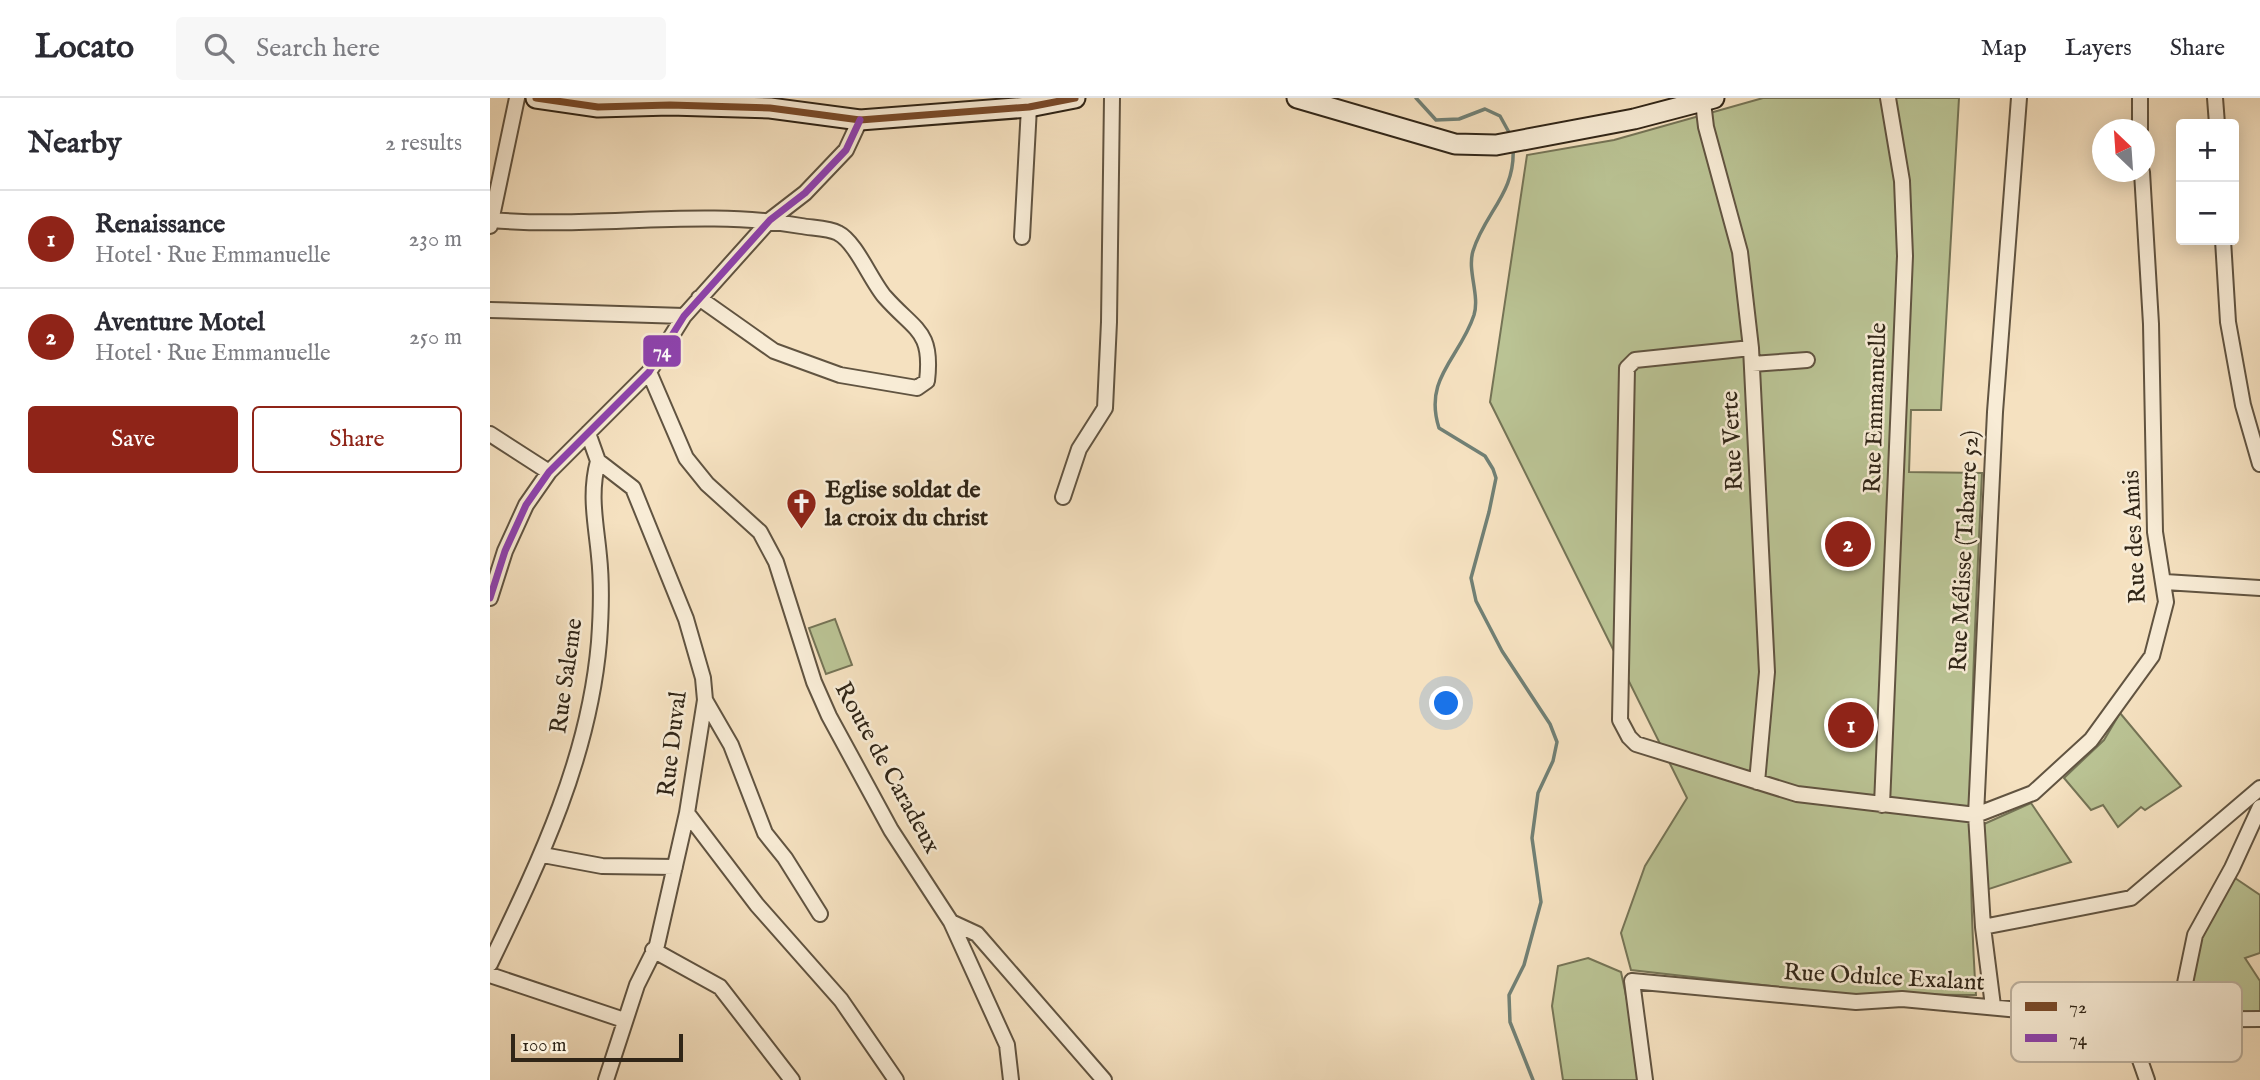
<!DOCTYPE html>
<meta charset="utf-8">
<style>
:root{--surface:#fff;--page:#f7f7f7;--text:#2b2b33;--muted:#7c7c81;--line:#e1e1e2;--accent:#8f2418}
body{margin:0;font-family:"IM FELL English",serif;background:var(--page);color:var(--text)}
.controls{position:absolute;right:21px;top:21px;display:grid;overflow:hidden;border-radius:7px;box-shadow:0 4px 18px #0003}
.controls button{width:63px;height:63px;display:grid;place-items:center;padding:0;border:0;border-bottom:2px solid var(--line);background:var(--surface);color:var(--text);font:35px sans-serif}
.compass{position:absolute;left:1602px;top:21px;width:63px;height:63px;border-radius:50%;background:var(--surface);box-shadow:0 4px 18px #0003;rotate:335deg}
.scale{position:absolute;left:21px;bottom:18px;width:172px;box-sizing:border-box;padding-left:7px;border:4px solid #302517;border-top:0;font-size:19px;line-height:24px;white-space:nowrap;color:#302517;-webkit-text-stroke:5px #f8ecd6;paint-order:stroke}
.you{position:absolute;left:957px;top:606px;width:24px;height:24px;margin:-18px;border:5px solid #fff;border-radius:50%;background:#1a73e8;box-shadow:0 0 0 10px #1a73e833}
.badge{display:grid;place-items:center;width:46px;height:46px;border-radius:50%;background:var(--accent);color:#fff;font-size:23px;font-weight:700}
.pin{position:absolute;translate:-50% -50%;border:4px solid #fff;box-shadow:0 2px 7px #0006}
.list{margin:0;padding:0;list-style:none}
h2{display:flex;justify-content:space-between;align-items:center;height:91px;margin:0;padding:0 28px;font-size:30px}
h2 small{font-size:23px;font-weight:400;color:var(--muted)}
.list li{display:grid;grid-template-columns:46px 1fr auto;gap:21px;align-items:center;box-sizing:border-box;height:98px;padding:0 28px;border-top:2px solid var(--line)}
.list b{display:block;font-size:26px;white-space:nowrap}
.list p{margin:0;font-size:23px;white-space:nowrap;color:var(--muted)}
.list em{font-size:23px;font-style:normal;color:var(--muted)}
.actions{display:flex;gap:14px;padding:21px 28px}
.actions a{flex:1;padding:16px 0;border:2px solid var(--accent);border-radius:7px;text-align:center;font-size:24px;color:var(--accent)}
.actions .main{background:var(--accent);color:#fff}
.icon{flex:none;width:38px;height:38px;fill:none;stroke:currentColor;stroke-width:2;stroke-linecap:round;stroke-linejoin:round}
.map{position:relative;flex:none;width:1770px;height:982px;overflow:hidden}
header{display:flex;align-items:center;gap:42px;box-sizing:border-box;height:98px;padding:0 35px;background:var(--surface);border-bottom:2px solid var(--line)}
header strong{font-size:33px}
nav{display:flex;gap:38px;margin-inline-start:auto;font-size:24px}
.search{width:490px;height:63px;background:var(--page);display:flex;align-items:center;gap:18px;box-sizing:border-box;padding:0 24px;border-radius:7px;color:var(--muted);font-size:26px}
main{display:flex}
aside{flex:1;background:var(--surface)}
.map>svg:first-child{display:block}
</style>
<header>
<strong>Locato</strong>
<div class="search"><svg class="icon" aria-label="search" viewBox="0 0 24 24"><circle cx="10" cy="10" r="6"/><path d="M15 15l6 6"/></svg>Search here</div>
<nav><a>Map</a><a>Layers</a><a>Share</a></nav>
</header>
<main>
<aside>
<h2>Nearby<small>2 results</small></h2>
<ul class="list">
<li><span class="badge">1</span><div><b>Renaissance</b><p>Hotel · Rue Emmanuelle</p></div><em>230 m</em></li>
<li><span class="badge">2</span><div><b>Aventure Motel</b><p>Hotel · Rue Emmanuelle</p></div><em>250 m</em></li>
</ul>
<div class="actions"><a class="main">Save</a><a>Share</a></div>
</aside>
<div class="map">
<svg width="1770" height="982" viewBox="0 0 1770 982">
<rect width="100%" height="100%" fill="#f5e1c0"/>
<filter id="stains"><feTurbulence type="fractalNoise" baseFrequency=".00286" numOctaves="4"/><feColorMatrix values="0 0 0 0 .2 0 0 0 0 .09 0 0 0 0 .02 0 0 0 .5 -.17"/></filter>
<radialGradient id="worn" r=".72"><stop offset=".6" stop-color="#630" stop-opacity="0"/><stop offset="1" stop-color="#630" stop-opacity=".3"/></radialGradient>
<path fill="#bac394" stroke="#757456" stroke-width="2" d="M 1273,0 L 1469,0 L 1451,312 L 1421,312 L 1419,374 L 1492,375 C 1484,549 1474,723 1486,897 L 1351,896 L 1141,872 L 1131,835 L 1155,768 L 1197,700 L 1000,304 L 1037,57 L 1124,42 Z
M 345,521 L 362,567 L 336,576 L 319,530 Z
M 1630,615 L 1691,688 L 1655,712 L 1651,709 L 1628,729 L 1613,707 L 1601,712 L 1574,680 L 1614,642 Z
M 1541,705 L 1581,764 L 1496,792 L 1494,726 Z
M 1742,778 L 1770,797 L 1770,855 L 1755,860 L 1770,883 L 1770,915 L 1694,913 L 1709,841 Z
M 1098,860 L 1131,874 L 1149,959 L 1148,982 L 1073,982 L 1062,908 L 1068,868 Z"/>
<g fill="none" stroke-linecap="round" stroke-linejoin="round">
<path stroke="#718075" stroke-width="3.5" d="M 926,0 L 946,22 L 969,21 L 995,11 L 1010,18 L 1021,38
M 1023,49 C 1026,95 995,114 983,153 C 977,173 990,197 984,217 C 970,260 933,280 949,330 L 995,358 L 1003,371 L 1006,380 L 999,414 L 981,480 L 986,503 L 1012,553 L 1060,626 L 1067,644 L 1063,663 L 1048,695 L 1042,740 L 1051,804 L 1034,867 L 1019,897 L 1020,924 L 1043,982"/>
<defs>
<path id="street" d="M 1650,0 L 1650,32
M 1725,0 L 1727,26
M 1213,4 L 1216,29 L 1250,154 L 1261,250 L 1277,574 L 1267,684
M 2,122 C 104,131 210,110 311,128 C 322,130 339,130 348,135 C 366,144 381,183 395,199 C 425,233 443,232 437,283 L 427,290 L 350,277 L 284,253 L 209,200
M 0,128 L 27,0
M 532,139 L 539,9
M 1733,142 L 1738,224 L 1753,307 L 1770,366
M 0,212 L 194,218
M 1261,250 L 1145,262 L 1137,270 L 1130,622 L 1139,639 L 1146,646 L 1307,696 L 1486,717 L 1543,695 L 1601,642 L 1662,558 L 1676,504 L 1665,434 L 1661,226 L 1652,74
M 1262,266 L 1317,262
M 159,274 L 196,360 L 217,386 L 270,434 L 286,464 L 324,584 L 339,618 L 401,732 L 461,824 L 517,947 L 521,982
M 98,335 L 108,363 L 143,390 L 196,521 L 213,580 L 215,602 L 197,715 L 167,847 L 147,887 L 116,982
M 0,336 L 59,374
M 573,399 L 589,351 L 615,310 L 619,224 L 622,0
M 1675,484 L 1770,490
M 0,500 L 15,453 L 36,407 L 59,374 L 159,274 L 194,218 L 280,122 L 315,95 L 356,52 L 370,22
M 215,602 L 241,647 L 275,735 L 295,760 L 330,816
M 1392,707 L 1415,158 L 1412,83 L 1398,0
M 197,715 L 267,807 L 351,902 L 406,982
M 53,757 L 112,768 L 185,769
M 461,824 L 487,836 L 614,982
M 1493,829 L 1641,800 L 1770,690
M 163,852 L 230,889 L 302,982
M 0,866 C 50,762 99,661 109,544 C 111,517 112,486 109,458 C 106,425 99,397 108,363
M 0,877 L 134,922
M 1503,908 L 1493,829 L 1486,717 L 1505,314 L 1529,0
M 1688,919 L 1705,837 L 1742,770 L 1770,709
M 1636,922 L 1657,982
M 1155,982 L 1142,883 L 1366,904 L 1412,901 L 1636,922 L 1770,921"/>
<path id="secondary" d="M 46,0 L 108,9 L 180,7 L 280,10 L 370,22 L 539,9 L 585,0
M 807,0 L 965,46 L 1006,47 L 1144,21 L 1224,0"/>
</defs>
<use href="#street" stroke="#615441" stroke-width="18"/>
<use href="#secondary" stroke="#302517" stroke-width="23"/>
<use href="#street" stroke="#f8ecd6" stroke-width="14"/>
<use href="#secondary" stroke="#f8ecd6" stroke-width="19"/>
<defs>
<path id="bus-1" d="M 46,0 L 108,9 L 180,7 L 280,10 L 370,22 L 539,9 L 585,0"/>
<path id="bus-2" d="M 0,500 L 15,453 L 36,407 L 59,374 L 159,274 L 194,218 L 280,122 L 315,95 L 356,52 L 370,22"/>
</defs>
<use href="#bus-1" stroke="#f8ecd6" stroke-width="12"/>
<use href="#bus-2" stroke="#f8ecd6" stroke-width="12"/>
<use href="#bus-1" stroke="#7a4b2a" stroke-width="7"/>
<use href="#bus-2" stroke="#8e44ad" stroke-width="7"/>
</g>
<defs>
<symbol id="church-pin" viewBox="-11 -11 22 30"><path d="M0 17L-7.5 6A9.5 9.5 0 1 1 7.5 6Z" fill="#8f2418" stroke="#f8ecd6"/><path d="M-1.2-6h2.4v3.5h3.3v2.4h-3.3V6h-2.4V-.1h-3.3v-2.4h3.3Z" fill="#fff"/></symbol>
</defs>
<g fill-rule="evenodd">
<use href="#church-pin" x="294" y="388" width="35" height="47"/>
</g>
<g text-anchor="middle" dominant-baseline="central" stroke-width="5" stroke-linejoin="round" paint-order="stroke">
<g font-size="24" fill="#302517" stroke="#f8ecd6">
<text transform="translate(1386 310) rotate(-88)">Rue Emmanuelle</text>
<text transform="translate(1243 343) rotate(-93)">Rue Verte</text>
<text transform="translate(1645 439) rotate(-93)">Rue des Amis</text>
<text transform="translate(1475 453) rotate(-87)">Rue Mélisse (Tabarre 52)</text>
<text transform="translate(77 578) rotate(-82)">Rue Saleme</text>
<text transform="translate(183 646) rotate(-83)">Rue Duval</text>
<text transform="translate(397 670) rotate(61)">Route de Caradeux</text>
<text transform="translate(1394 880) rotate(3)">Rue Odulce Exalant</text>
</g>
<g font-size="24" font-weight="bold" fill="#302517" stroke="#f8ecd6" text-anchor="start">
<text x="335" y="392">Eglise soldat de<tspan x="335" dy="28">la croix du christ</tspan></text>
</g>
</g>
<rect x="1521" y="884" width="231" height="80" rx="10" fill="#f8ecd6" stroke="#bcb09d" stroke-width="2"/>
<rect x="1535" y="904" width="32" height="9" fill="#7a4b2a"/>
<rect x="1535" y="936" width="32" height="8" fill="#8e44ad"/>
<g font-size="19" fill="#302517">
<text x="1579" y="915">72</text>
<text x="1579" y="947">74</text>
</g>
<rect stroke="#f8ecd6" stroke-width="2.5" x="152" y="236" width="40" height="34" rx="7" fill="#8e44ad"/>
<g font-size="19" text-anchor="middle" font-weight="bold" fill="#fff">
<text x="172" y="259">74</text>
</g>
<rect width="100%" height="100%" filter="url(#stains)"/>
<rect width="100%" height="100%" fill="url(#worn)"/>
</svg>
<div class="controls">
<button>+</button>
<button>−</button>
</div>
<svg class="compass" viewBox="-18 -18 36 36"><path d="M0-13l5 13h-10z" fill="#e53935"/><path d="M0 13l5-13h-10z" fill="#7c7c81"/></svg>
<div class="scale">100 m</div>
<div class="you"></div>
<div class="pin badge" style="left:1361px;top:627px">1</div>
<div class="pin badge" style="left:1358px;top:446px">2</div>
</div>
</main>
